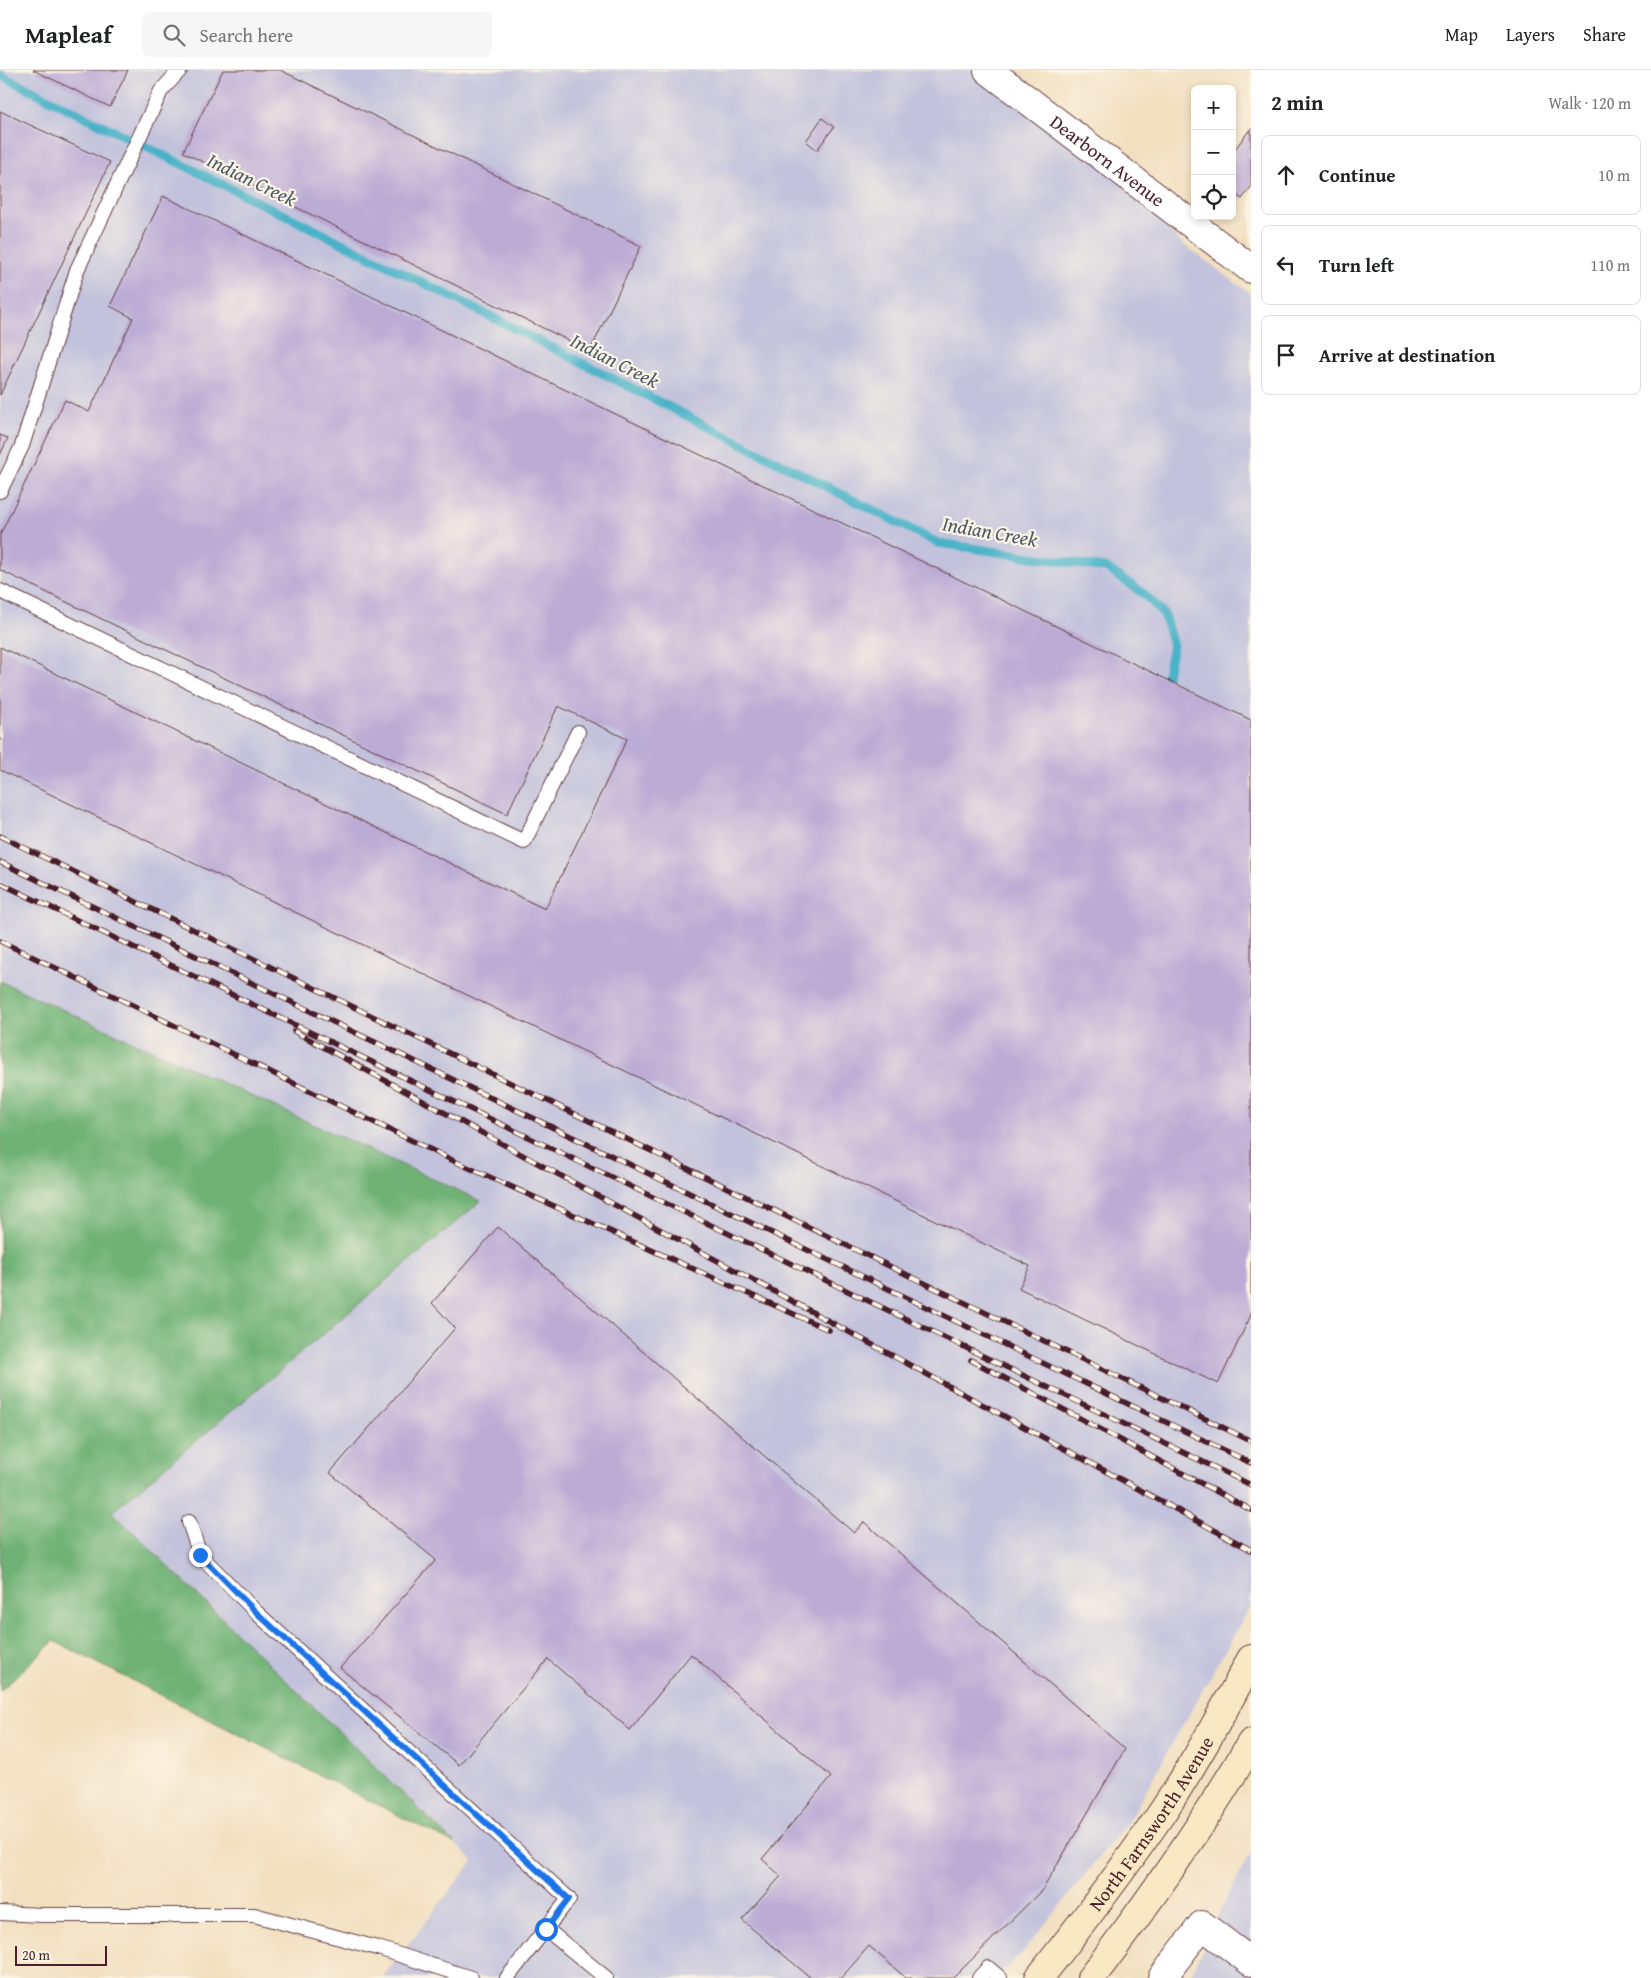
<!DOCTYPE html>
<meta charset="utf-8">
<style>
:root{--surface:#fff;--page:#f6f6f6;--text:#202124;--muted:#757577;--line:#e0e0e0}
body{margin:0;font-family:"Gentium Book Plus",serif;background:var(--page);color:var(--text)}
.controls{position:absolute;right:15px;top:15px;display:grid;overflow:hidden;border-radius:8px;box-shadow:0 2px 8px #0003}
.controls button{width:45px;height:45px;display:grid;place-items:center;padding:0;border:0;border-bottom:1px solid var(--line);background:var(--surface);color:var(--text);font:25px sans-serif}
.scale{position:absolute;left:15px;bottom:12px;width:92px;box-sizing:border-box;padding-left:5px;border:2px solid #4a1f2b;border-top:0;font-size:14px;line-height:18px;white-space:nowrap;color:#4a1f2b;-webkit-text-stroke:4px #fcf5e5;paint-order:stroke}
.stop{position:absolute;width:15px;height:15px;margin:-11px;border:4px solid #1a73e8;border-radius:50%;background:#fff}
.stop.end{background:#1a73e8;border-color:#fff;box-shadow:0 1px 5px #0008}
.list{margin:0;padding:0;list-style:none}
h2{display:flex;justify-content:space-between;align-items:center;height:65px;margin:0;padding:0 20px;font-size:21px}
h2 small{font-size:16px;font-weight:400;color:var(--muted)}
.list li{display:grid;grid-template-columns:32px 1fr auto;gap:15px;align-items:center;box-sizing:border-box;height:80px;margin:0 10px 10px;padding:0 10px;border:1px solid var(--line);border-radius:8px}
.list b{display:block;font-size:19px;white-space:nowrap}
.list em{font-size:16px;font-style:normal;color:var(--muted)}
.icon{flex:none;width:28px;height:28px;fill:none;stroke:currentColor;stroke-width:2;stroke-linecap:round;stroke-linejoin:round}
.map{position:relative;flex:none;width:1251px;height:1908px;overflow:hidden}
header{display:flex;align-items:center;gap:30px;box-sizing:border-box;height:70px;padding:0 25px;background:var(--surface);border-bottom:1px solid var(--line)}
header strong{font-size:24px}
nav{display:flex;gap:28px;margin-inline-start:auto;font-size:18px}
.search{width:350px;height:45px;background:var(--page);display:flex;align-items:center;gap:12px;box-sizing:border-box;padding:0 18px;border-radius:8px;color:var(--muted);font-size:19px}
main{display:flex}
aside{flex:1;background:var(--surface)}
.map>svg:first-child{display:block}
</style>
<header>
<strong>Mapleaf</strong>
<div class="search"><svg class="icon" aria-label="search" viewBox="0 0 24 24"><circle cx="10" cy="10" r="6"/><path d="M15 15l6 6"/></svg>Search here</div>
<nav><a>Map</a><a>Layers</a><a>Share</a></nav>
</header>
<main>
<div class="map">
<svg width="1251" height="1908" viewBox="0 0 1251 1908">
<rect width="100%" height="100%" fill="#fcf5e5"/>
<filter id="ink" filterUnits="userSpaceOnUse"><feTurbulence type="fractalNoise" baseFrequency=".02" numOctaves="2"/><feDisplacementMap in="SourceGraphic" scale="10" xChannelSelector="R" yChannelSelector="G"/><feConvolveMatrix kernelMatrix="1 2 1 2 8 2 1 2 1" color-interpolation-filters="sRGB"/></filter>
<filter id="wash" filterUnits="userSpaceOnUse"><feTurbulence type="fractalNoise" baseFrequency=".0096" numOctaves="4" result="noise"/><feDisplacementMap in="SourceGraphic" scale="20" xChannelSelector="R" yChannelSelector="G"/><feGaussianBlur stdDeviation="1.12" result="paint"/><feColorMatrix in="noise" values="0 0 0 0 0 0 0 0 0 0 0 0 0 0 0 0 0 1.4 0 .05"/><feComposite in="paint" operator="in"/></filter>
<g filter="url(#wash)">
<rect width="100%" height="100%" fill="#f2dfbf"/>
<path fill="#c2c2dc" d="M 0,0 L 1013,0 L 1054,31 L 1178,170 L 1251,224 L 1251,1535 L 1129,1750 L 1022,1883 L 996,1908 L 382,1908 L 473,1791 L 112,1442 L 481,1131 L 0,911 Z
M 1251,1782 L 1251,1908 L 1189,1908 L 1224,1833 Z"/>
<path fill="#6fb276" stroke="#5c6850" d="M 0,911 L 481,1131 L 112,1442 L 455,1774 L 54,1571 L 0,1621 Z"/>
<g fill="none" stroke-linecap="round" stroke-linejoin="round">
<path stroke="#49b2c8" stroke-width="9" d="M 0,5 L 458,230 L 938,473 L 1106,498 L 1143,523 L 1164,544 L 1173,576 L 1167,604"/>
</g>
<g id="blocks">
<path fill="#bcabd5" d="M 33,0 L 128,0 L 110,37 Z
M 223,0 L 280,0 L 641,176 L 590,281 L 183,82 Z
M 0,41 L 110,92 L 0,325 Z
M 822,48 L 834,57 L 817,80 L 806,71 Z
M 1251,58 L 1251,117 L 1242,129 L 1232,122 L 1232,83 Z
M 163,126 L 1251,650 L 1251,1245 L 1218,1314 L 1019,1218 L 1030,1196 L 0,700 L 0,577 L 545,839 L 627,669 L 558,636 L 507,744 L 0,500 L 0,465 L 65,330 L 89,342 L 133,248 L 110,236 Z
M 0,365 L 8,368 L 0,385 Z
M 498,1157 L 854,1463 L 864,1452 L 1125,1679 L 1043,1819 L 953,1908 L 906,1908 L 869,1876 L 841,1908 L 811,1908 L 742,1850 L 781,1806 L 762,1789 L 831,1707 L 691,1584 L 630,1660 L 548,1589 L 459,1695 L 340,1598 L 436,1490 L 330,1403 L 455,1258 L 432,1233 Z"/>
</g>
</g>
<g filter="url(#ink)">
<use href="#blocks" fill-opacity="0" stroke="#633c41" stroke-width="1"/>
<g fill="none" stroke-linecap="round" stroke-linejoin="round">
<defs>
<path id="lane" d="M 0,421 L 22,376 L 77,200 L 161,21 L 180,0
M 0,521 L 524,772 L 578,662
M 189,1452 L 200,1485 L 257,1543 L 569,1829 L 507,1908
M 0,1843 L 42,1845 L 254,1845 L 381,1879 L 471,1908
M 546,1859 L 606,1908
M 979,1908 L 988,1898 L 1000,1908"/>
<g id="street">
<path id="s1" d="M 988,0 L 1251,199"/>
<path d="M 1162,1908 L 1202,1855 L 1251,1892"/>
</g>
<g id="secondary">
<path id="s2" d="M 1039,1908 C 1080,1856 1120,1804 1157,1750 C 1192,1699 1222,1644 1251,1589"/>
<path d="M 1091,1908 C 1149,1832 1203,1755 1251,1673"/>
</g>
</defs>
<use href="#lane" stroke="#633c41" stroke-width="16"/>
<use href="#street" stroke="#633c41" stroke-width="30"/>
<use href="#secondary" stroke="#633c41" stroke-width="30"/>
<use href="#lane" stroke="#fff" stroke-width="14"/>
<use href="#street" stroke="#fff" stroke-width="28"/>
<use href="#secondary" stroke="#f8e8c3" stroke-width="28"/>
<defs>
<path id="rail" d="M 0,766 L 1251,1371
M 0,792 L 1251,1393
M 0,813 L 1251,1415
M 0,871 L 454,1091 L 829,1260
M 294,961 L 1251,1480
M 971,1290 L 1251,1440"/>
</defs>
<use href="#rail" stroke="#4a1f2b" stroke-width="5.5"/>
<use href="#rail" stroke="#fcf5e5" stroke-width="4" stroke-dasharray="11" stroke-linecap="butt"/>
</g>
</g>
<g fill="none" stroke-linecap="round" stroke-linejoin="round" filter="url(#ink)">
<path stroke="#1a73e8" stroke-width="6" d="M 200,1485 L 257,1543 L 569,1829 L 546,1859"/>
</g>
<g text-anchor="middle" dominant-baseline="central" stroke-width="4.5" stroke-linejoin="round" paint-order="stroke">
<g font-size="19" fill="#4a1f2b" stroke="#fcf5e5">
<text stroke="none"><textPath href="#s1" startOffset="150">Dearborn Avenue</textPath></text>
<text stroke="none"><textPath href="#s2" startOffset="191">North Farnsworth Avenue</textPath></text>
</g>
<g font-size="20" font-style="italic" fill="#4a5a6a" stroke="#fcf5e5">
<text transform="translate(252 109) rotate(26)">Indian Creek</text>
<text transform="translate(615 290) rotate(27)">Indian Creek</text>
<text transform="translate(990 461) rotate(10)">Indian Creek</text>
</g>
</g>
</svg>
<div class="controls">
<button>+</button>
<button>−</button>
<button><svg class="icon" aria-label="locate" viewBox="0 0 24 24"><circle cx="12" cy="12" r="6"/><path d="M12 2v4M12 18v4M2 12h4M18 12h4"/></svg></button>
</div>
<div class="scale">20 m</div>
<div class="stop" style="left:546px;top:1859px"></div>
<div class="stop end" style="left:200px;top:1485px"></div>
</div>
<aside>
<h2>2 min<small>Walk · 120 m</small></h2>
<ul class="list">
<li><svg class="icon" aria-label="ahead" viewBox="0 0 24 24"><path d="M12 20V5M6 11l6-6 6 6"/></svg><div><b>Continue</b></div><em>10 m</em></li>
<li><svg class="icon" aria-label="left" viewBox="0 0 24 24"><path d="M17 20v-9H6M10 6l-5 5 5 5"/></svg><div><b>Turn left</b></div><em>110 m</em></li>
<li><svg class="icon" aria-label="arrive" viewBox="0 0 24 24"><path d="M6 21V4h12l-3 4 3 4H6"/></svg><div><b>Arrive at destination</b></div></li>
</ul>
</aside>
</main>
